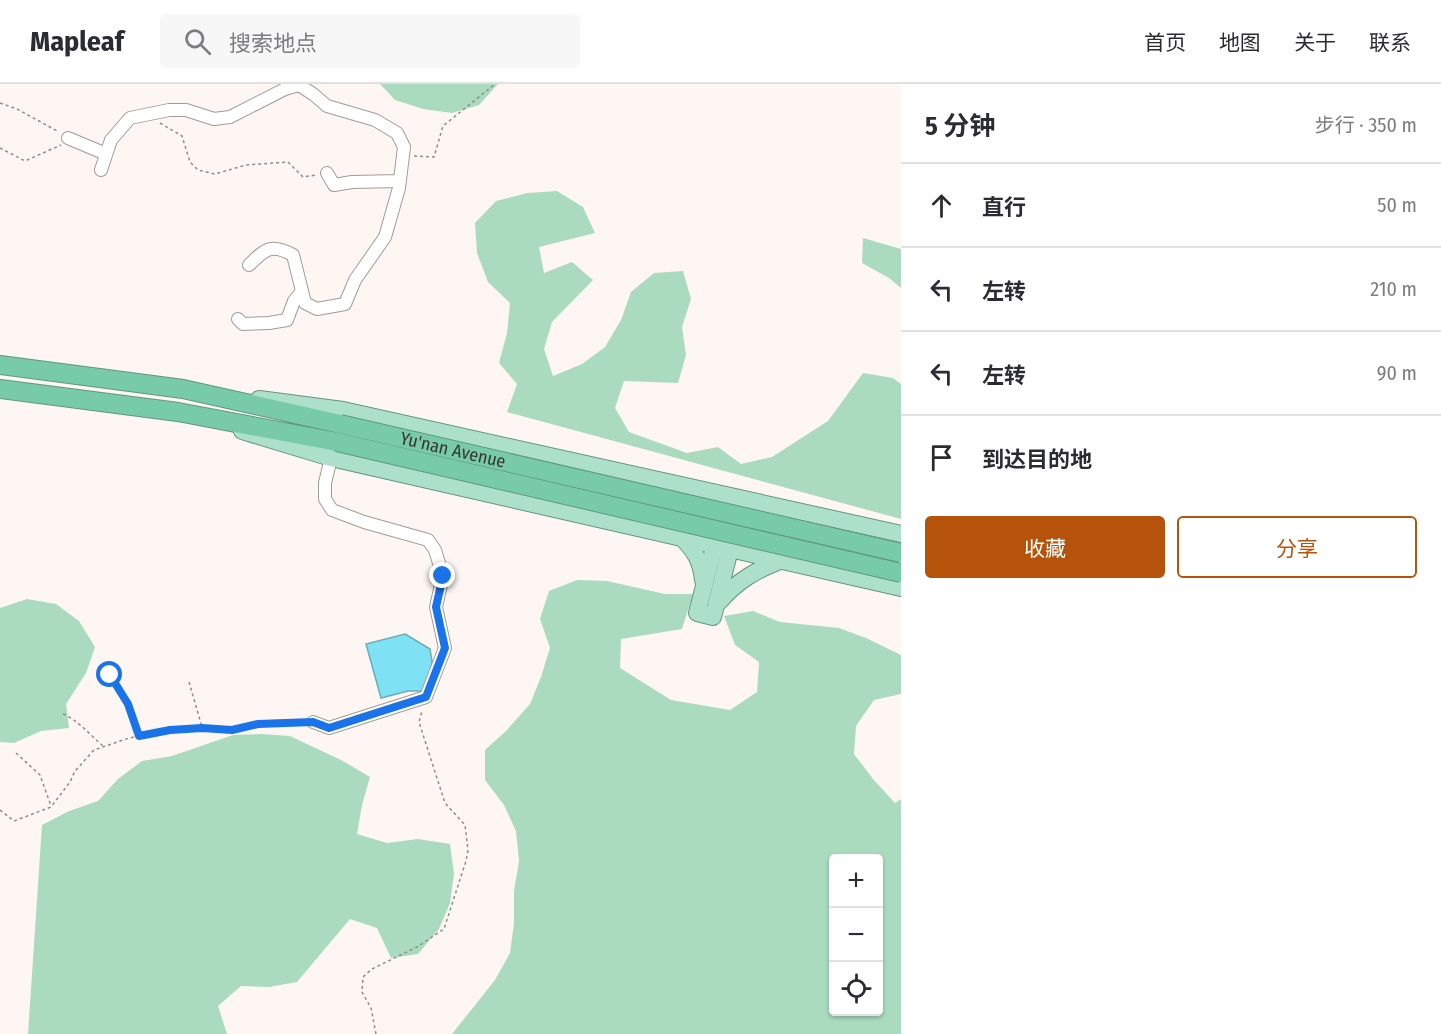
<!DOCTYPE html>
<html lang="zh">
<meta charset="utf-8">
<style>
:root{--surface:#fff;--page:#f7f7f7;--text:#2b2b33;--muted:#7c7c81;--line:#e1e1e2;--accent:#b45309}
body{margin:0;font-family:"Fira Sans Condensed","Noto Sans SC",sans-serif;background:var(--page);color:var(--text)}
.controls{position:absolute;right:18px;bottom:18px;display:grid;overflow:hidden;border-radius:6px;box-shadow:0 2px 4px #0004}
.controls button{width:54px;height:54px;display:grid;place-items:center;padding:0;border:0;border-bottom:2px solid var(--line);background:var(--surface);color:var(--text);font:30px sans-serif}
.stop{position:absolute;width:18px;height:18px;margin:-14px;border:4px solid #1a73e8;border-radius:50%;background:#fff}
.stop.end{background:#1a73e8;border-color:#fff;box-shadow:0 2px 6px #0008}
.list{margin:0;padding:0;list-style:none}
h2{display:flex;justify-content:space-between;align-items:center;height:78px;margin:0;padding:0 24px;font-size:26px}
h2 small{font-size:20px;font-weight:400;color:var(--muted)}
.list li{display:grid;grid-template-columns:39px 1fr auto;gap:18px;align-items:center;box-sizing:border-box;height:84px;padding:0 24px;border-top:2px solid var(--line)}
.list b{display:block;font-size:22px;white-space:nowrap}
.list em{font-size:20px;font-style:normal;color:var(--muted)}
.actions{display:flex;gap:12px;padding:18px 24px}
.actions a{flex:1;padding:14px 0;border:2px solid var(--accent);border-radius:6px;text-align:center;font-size:21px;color:var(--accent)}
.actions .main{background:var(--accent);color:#fff}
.icon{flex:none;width:33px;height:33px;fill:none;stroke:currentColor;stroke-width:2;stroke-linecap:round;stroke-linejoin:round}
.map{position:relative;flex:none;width:901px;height:950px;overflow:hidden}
header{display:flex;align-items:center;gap:36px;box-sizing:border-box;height:84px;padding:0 30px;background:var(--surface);border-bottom:2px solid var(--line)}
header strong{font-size:28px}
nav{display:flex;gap:33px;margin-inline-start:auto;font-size:21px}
.search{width:420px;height:54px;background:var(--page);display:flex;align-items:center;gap:15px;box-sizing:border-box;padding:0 21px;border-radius:6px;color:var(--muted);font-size:22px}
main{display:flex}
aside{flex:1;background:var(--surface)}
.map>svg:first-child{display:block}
</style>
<header>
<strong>Mapleaf</strong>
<div class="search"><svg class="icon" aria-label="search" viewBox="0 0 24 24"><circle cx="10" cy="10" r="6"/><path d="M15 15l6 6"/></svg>搜索地点</div>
<nav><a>首页</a><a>地图</a><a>关于</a><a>联系</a></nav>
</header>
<main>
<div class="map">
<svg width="901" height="950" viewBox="0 0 901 950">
<rect width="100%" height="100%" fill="#fdf6f3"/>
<path fill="#aadbbf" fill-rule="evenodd" d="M 380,0 L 498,0 L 479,21 L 452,29 L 423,25 L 395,16 Z
M 557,107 L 583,123 L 595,149 L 539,163 L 544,189 L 572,178 L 593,196 L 552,238 L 544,265 L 553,292 L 582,280 L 605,263 L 621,236 L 631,208 L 654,189 L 683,187 L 691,215 L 682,243 L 686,271 L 678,299 L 624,297 L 615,324 L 629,348 L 687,369 L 718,363 L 741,380 L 772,373 L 828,337 L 863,289 L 893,294 L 901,300 L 901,435 L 507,328 L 517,300 L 499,279 L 507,249 L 510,219 L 488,198 L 477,169 L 475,139 L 496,117 L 527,109 Z
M 863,154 L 901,165 L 901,204 L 889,194 L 862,179 Z
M 577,496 L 607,497 L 665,510 L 693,510 L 682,545 L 621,555 L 620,584 L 671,616 L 730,626 L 757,608 L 759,578 L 735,561 L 724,532 L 753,527 L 780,538 L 839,544 L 866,554 L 901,571 L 901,610 L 874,616 L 856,642 L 854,670 L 873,695 L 895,719 L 901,715 L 901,950 L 452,950 L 495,896 L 510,869 L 514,839 L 514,807 L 519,777 L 516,747 L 504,721 L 485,696 L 485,666 L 507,646 L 530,620 L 541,593 L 550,564 L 540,535 L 549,507 ZM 834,774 L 878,774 L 878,928 L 834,928 Z
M 27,515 L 56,520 L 79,537 L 95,563 L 86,589 L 66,620 L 69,644 L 41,647 L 14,659 L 0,658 L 0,524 Z
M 261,650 L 290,652 L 343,677 L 370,693 L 362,721 L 357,750 L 387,759 L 418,755 L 450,760 L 454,790 L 450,819 L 439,845 L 418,870 L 391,874 L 377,844 L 350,835 L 297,898 L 269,903 L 241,902 L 218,922 L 227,950 L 28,950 L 42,741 L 69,727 L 98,717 L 118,695 L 142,677 L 172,672 L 233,651 Z"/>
<path fill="#7fe1f4" stroke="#6aaeba" stroke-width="1.5" d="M 405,550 L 430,565 L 432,577 L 429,602 L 423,607 L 408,607 L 381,614 L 366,560 Z"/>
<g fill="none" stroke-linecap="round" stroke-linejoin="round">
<defs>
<path id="minor" d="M 68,54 L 106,70
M 101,86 L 111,56 L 130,34 L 169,26 L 186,26 L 214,35 L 230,33 L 285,5 L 299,1 L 313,10 L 327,22 L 375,36 L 397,49 L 404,63 L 399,104 L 385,153 L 355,196 L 345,220 L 317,225 L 305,219 L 293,171 C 271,159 265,165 249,181
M 327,89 L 334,101 L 352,98 L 400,97
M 238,235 L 243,240 L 269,239 L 287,236 L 294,217 L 302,207
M 313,638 L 329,644 L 426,613 L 445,564 L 436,523 L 443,492 L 435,466 L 428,456 L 364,438 L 332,426 L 325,415 L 325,399 L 331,374"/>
<path id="major" d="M 259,315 L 343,326 L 901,450
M 242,347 L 331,374 L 901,504
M 717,452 L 697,529 L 713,533 L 742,418
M 681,453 C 695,467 701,477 703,496
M 719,518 C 737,497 756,486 782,476"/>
<path id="highway" d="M 0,281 L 183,305 L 340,340
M 0,305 L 178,328 L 337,358"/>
</defs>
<use href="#minor" stroke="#a29c99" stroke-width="14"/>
<use href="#major" stroke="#61977f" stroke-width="18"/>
<use href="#highway" stroke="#61977f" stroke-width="20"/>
<path stroke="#918c8a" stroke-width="1.5" stroke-dasharray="3 3" stroke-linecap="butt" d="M 0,19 L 17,25 L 59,48
M 160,39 L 182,52 L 190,78 L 198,86 L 215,90 L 246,81 L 288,78 L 303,93 L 316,91
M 0,64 L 25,77 L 61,61
M 414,72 L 434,73 L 443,42 L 495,0
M 110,591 L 128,619 L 139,651
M 189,598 L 202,643
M 63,630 C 78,636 90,651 103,662
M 16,669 L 40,691 L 51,722
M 0,726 L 14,737 L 51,723 L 70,698 L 75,687 L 94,666 L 129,654 L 170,646 L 202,644 L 232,646 L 258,640 L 302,639
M 376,950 L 371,924 L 362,908 L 363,893 L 372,885 L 417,863 L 444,845 L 466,777 L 468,766 L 465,741 L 445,719 L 419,638 L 422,627"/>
<use href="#minor" stroke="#fff" stroke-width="12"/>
<use href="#major" stroke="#ade0cb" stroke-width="16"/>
<use href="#highway" stroke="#77cba8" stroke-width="18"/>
<defs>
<g id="highway-bridge">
<path id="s1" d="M 340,340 L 901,469"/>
<path d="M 337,358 L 901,489"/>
</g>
</defs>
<use href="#highway-bridge" stroke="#61977f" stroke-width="20" stroke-linecap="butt"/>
<use href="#highway-bridge" stroke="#77cba8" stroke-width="18"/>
</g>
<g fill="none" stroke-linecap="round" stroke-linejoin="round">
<path stroke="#1a73e8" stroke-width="8" d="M 110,591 L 128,620 L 139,652 L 170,646 L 202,644 L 232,646 L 258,640 L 313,638 L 329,644 L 426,613 L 445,564 L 436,523 L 443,492"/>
</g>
<g text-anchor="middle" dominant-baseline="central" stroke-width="4.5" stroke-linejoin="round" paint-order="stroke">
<g font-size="18" fill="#383634" stroke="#fff">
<text stroke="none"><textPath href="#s1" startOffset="116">Yu'nan Avenue</textPath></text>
</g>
</g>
</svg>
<div class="controls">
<button>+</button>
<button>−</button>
<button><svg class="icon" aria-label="locate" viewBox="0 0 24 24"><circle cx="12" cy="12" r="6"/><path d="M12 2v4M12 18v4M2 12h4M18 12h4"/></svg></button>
</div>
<div class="stop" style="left:110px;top:591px"></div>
<div class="stop end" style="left:443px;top:492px"></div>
</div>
<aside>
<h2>5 分钟<small>步行 · 350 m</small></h2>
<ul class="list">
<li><svg class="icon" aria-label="ahead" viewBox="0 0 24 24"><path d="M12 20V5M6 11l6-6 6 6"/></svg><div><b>直行</b></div><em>50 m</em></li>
<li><svg class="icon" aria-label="left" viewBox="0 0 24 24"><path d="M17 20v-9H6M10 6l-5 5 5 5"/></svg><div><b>左转</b></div><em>210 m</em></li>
<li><svg class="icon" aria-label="left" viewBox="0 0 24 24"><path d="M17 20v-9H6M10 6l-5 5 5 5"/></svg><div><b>左转</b></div><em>90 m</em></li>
<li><svg class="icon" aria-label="arrive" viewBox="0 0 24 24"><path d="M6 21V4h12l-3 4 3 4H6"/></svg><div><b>到达目的地</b></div></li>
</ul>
<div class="actions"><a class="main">收藏</a><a>分享</a></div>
</aside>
</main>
